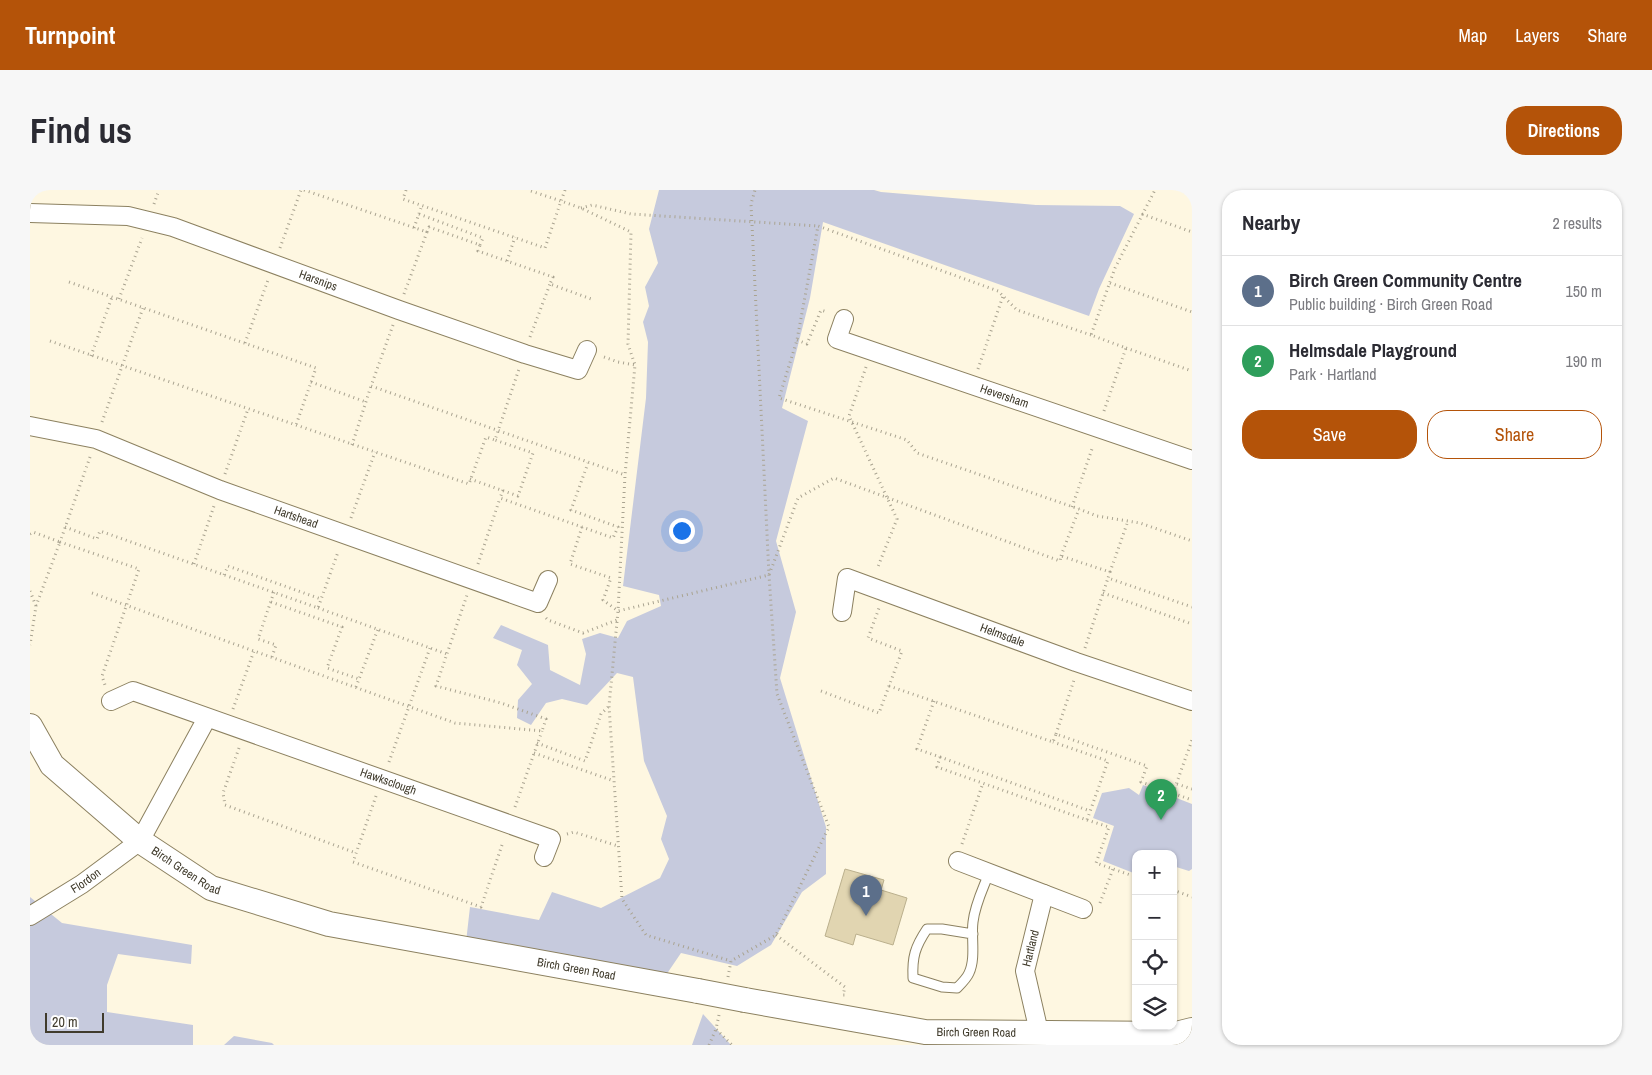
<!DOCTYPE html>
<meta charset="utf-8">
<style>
:root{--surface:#fff;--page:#f7f7f7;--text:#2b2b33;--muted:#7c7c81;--line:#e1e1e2;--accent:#b45309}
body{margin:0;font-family:"Archivo Narrow",sans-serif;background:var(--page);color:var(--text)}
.controls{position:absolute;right:15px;bottom:15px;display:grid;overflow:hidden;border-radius:10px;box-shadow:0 1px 4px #0004}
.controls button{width:45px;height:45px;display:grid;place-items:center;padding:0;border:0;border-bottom:1px solid var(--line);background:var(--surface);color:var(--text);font:25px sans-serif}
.scale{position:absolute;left:15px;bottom:12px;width:59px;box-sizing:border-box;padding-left:5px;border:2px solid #403b2c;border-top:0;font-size:14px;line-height:18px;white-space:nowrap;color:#403b2c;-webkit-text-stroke:4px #fff;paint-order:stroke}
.you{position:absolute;left:651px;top:340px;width:18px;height:18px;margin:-12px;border:4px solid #fff;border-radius:50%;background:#1a73e8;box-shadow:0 0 0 8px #1a73e833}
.badge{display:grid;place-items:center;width:32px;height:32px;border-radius:50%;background:var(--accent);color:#fff;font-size:16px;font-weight:700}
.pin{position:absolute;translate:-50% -41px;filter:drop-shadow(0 1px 2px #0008)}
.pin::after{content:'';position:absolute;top:26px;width:18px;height:15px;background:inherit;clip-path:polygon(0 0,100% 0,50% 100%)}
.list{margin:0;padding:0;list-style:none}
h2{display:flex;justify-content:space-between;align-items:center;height:65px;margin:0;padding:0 20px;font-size:21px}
h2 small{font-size:16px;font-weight:400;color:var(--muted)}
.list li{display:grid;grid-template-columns:32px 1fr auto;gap:15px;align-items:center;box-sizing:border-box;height:70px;padding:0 20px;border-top:1px solid var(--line)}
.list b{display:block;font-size:19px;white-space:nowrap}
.list p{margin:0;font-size:16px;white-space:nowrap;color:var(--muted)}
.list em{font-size:16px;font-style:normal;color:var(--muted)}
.actions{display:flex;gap:10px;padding:15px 20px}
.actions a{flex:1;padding:11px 0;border:1px solid var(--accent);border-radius:20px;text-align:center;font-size:18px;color:var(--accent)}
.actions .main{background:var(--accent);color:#fff}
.icon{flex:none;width:28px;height:28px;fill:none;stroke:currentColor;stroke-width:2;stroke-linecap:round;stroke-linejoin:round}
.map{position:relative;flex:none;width:1162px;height:855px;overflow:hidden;border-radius:20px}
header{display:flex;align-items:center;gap:30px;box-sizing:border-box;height:70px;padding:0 25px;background:var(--accent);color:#fff}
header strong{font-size:24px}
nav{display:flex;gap:28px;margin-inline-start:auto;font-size:18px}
.intro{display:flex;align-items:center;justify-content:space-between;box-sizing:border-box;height:120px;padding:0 30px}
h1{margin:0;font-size:35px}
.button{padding:12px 22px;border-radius:20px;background:var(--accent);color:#fff;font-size:18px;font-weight:700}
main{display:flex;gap:30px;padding:0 30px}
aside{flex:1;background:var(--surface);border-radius:20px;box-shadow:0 1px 4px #0004}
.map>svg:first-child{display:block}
</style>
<header>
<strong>Turnpoint</strong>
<nav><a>Map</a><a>Layers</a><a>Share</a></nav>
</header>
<div class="intro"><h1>Find us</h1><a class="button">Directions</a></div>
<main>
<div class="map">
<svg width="1162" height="855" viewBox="0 0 1162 855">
<rect width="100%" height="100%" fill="#fef7e1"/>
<path fill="#c6cadd" d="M 629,0 L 844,0 L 851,2 L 1006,15 L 1090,16 L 1104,24 L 1069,99 L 1059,126 L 793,32 L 780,108 L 752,218 L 778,231 L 746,351 L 766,422 L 750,488 L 796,637 L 796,684 L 772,702 L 741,755 L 707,776 L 651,763 L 634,788 L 436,752 L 440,717 L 509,730 L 522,702 L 571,718 L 630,688 L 639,669 L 631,649 L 637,626 L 614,571 L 603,487 L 587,483 L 557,515 L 532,509 L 516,513 L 501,535 L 487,528 L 488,510 L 502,494 L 487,475 L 492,460 L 463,448 L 471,435 L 518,455 L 520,480 L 550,495 L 556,464 L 552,449 L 570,443 L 588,448 L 597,431 L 631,416 L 629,405 L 593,396 L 616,208 L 618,152 L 613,132 L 619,116 L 615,97 L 628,73 L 619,39 Z
M 1113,595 L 1162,614 L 1162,679 L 1159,681 L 1143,676 L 1143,664 L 1106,664 L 1106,684 L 1073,671 L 1084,636 L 1063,628 L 1072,603 L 1099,598 L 1109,605 Z
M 0,707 L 32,733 L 162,755 L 161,774 L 88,764 L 77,795 L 77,822 L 163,835 L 163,855 L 0,855 Z
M 673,824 L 701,855 L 662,855 Z
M 204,846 L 242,853 L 244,855 L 194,855 Z"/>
<path fill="#e1d5b1" stroke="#bbb08d" d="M 815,679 L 854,690 L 851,700 L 877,708 L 863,755 L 826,744 L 823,755 L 795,746 Z"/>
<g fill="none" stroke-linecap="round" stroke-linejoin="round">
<defs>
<path id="lane" d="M 943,744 L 912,739 L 897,739 C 885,757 882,767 883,788 L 912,797 L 927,798 C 931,794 937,788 939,783 C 946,768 941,747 943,732 C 945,714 953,699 959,683"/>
<g id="street">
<path id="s1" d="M 0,23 L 98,26 L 143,37 L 369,120 L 495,164 L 548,180 L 557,160"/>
<path id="s2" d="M 814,129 L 807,149 L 1162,270"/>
<path id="s3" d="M 0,236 L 66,249 L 190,300 L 508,413 L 518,390"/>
<path id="s4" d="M 812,422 L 817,388 L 1046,472 L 1162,511"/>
<path id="s5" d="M 81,511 L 103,501 L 521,649 L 514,667"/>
<path d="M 928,671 L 1053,719"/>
<path id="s6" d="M 0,726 L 52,694 L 110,651 L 177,528"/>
<path id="s7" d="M 1009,842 L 995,781 L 1014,704"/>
</g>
<g id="secondary">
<path id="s8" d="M 0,536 L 22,575 L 110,651 L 181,698 L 299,734 L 668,801"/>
<path id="s9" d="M 715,810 L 895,842 L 1146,844 L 1162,840"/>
</g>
</defs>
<use href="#lane" stroke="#8c8160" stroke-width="11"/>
<use href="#street" stroke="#8c8160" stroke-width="20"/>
<use href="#secondary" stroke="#8c8160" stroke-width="26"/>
<path stroke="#a9a390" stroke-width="3" stroke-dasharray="1 4" stroke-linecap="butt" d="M 274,0 L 397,42 L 399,37 L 450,55 L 448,61 L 523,87 L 520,94 L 564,110
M 376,0 L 373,9 L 515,58 L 531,11 L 498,0
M 535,0 L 531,11 L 551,18 L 601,42 L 598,154 L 605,175 L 595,285 L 588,421 L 579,516 L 592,709 L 616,745 L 701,771
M 124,14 L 129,0
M 551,18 L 562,15 L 601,24 L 788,36
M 389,24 L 453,48 L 450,55
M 1112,24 L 1162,42
M 384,38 L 392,15
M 250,58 L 271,0
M 477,71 L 485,47
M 39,92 L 286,178 L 266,235
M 1080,93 L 1162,122
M 374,104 L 397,42
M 89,109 L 112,48
M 363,135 L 341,196 L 595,285
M 1061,145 L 987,120 L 968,101 L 788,36 L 767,150 L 749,208 L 877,250 L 887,263 L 1049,319 L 1067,326 L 1110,333 L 1162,351
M 500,147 L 520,94
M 767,150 L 777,154 L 791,120 L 797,122
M 20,151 L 439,294 L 456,247 L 465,250 L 489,179
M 215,153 L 238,90
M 1096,158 L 1162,181
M 61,166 L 82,107
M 574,167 L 588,172 L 605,175
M 836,177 L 819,226 L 867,329 L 847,379
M 948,179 L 973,106
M 281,192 L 336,212
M 1074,221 L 1096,158 L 1061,145 L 1085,78 L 1125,0
M 72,232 L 113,118
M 322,255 L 341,196
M 60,267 L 30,352 L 109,379 L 72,486 L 75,495
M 195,284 L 218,219
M 440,289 L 488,306 L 503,263 L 465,250
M 473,300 L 470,308 L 583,348 L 588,337 L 541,320 L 558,273
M 1042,317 L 1063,256
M 321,328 L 345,262
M 35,337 L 67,349 L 70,341 L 288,418 L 308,362
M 552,337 L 540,374 L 581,388 L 573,410 L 588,421 L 739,385 L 768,308 L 804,288 L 1030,371 L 1031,366 L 1080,382 L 1078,388 L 1162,417
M 0,344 L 3,342 L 30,352 L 6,416 L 0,455
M 1031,366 L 1049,319
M 164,374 L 184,316
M 448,374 L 470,308
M 1080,382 L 1098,331
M 194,385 L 198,376 L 291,409
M 0,401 L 6,416
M 62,403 L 425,533 L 512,541 L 516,529 L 471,513 L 406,496 L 437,405
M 1073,403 L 1162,434
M 241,412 L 312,437 L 297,478 L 329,489
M 288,418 L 417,464
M 516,428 L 518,430 L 553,443 L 587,430
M 1055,458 L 1078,388
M 242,467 L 246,455 L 228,449 L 244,402
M 859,496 L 1023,552 L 1026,544 L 1117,576 L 1111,592 L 1162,610
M 326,497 L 348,439
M 791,501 L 849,523 L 872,461 L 838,448 L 849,418
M 904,511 L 887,559 L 910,567 L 907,577 L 1057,630 L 1078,571 L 1023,552
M 203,519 L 224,461
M 1026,544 L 1044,490
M 507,553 L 555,571 L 571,524 L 578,517
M 209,558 L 193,603 L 195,615 L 326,663
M 504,563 L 584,591
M 910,567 L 1060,621
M 359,572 L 400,458
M 1147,594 L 1162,599
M 1143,603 L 1162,550
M 346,606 L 323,672 L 451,717 L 473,652
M 485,617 L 512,541
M 1057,630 L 1079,637 L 1066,673 L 1106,687
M 537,644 L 544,642 L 588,656
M 932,654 L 953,593
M 1143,700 L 1162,707
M 1070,713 L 1083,679
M 746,745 L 815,797 L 813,805 L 816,805
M 698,787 L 701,771 L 746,745 L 799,637 L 747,504 L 739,385 L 721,14 L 725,0
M 689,825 L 686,839 L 702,855
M 679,855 L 686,839"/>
<use href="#lane" stroke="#fff" stroke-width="9"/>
<use href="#street" stroke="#fff" stroke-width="18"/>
<use href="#secondary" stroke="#fff" stroke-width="24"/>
<defs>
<path id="secondary-bridge" d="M 668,801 L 715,810"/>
</defs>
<use href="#secondary-bridge" stroke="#8c8160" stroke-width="26" stroke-linecap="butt"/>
<use href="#secondary-bridge" stroke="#fff" stroke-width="24"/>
</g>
<g text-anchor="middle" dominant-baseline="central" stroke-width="5" stroke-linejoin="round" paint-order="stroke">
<g font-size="12" fill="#403b2c" stroke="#fff">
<text stroke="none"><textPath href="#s1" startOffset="299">Harsnips</textPath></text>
<text stroke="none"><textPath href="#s2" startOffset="198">Heversham</textPath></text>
<text stroke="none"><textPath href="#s3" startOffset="282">Hartshead</textPath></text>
<text stroke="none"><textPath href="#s4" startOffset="200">Helmsdale</textPath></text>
<text stroke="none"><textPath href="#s5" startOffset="295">Hawksclough</textPath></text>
<text stroke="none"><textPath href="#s8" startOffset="216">Birch Green Road</textPath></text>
<text stroke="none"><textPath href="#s6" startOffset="66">Flordon</textPath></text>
<text stroke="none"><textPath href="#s7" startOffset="86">Hartland</textPath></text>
<text stroke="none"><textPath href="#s8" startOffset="621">Birch Green Road</textPath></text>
<text stroke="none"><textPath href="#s9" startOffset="234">Birch Green Road</textPath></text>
</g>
</g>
</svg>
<div class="controls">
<button>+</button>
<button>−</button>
<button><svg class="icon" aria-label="locate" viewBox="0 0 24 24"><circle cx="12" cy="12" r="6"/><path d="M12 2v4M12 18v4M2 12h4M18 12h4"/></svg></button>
<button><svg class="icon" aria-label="layers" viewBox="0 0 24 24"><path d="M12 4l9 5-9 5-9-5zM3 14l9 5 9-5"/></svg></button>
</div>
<div class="scale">20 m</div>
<div class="you"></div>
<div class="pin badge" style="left:836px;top:726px;background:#5c6f8a">1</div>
<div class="pin badge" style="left:1131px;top:630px;background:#2e9e5b">2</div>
</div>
<aside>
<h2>Nearby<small>2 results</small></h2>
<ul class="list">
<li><span class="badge" style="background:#5c6f8a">1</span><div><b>Birch Green Community Centre</b><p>Public building · Birch Green Road</p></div><em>150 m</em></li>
<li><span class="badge" style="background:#2e9e5b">2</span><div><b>Helmsdale Playground</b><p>Park · Hartland</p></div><em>190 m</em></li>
</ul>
<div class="actions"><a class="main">Save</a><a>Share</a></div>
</aside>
</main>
